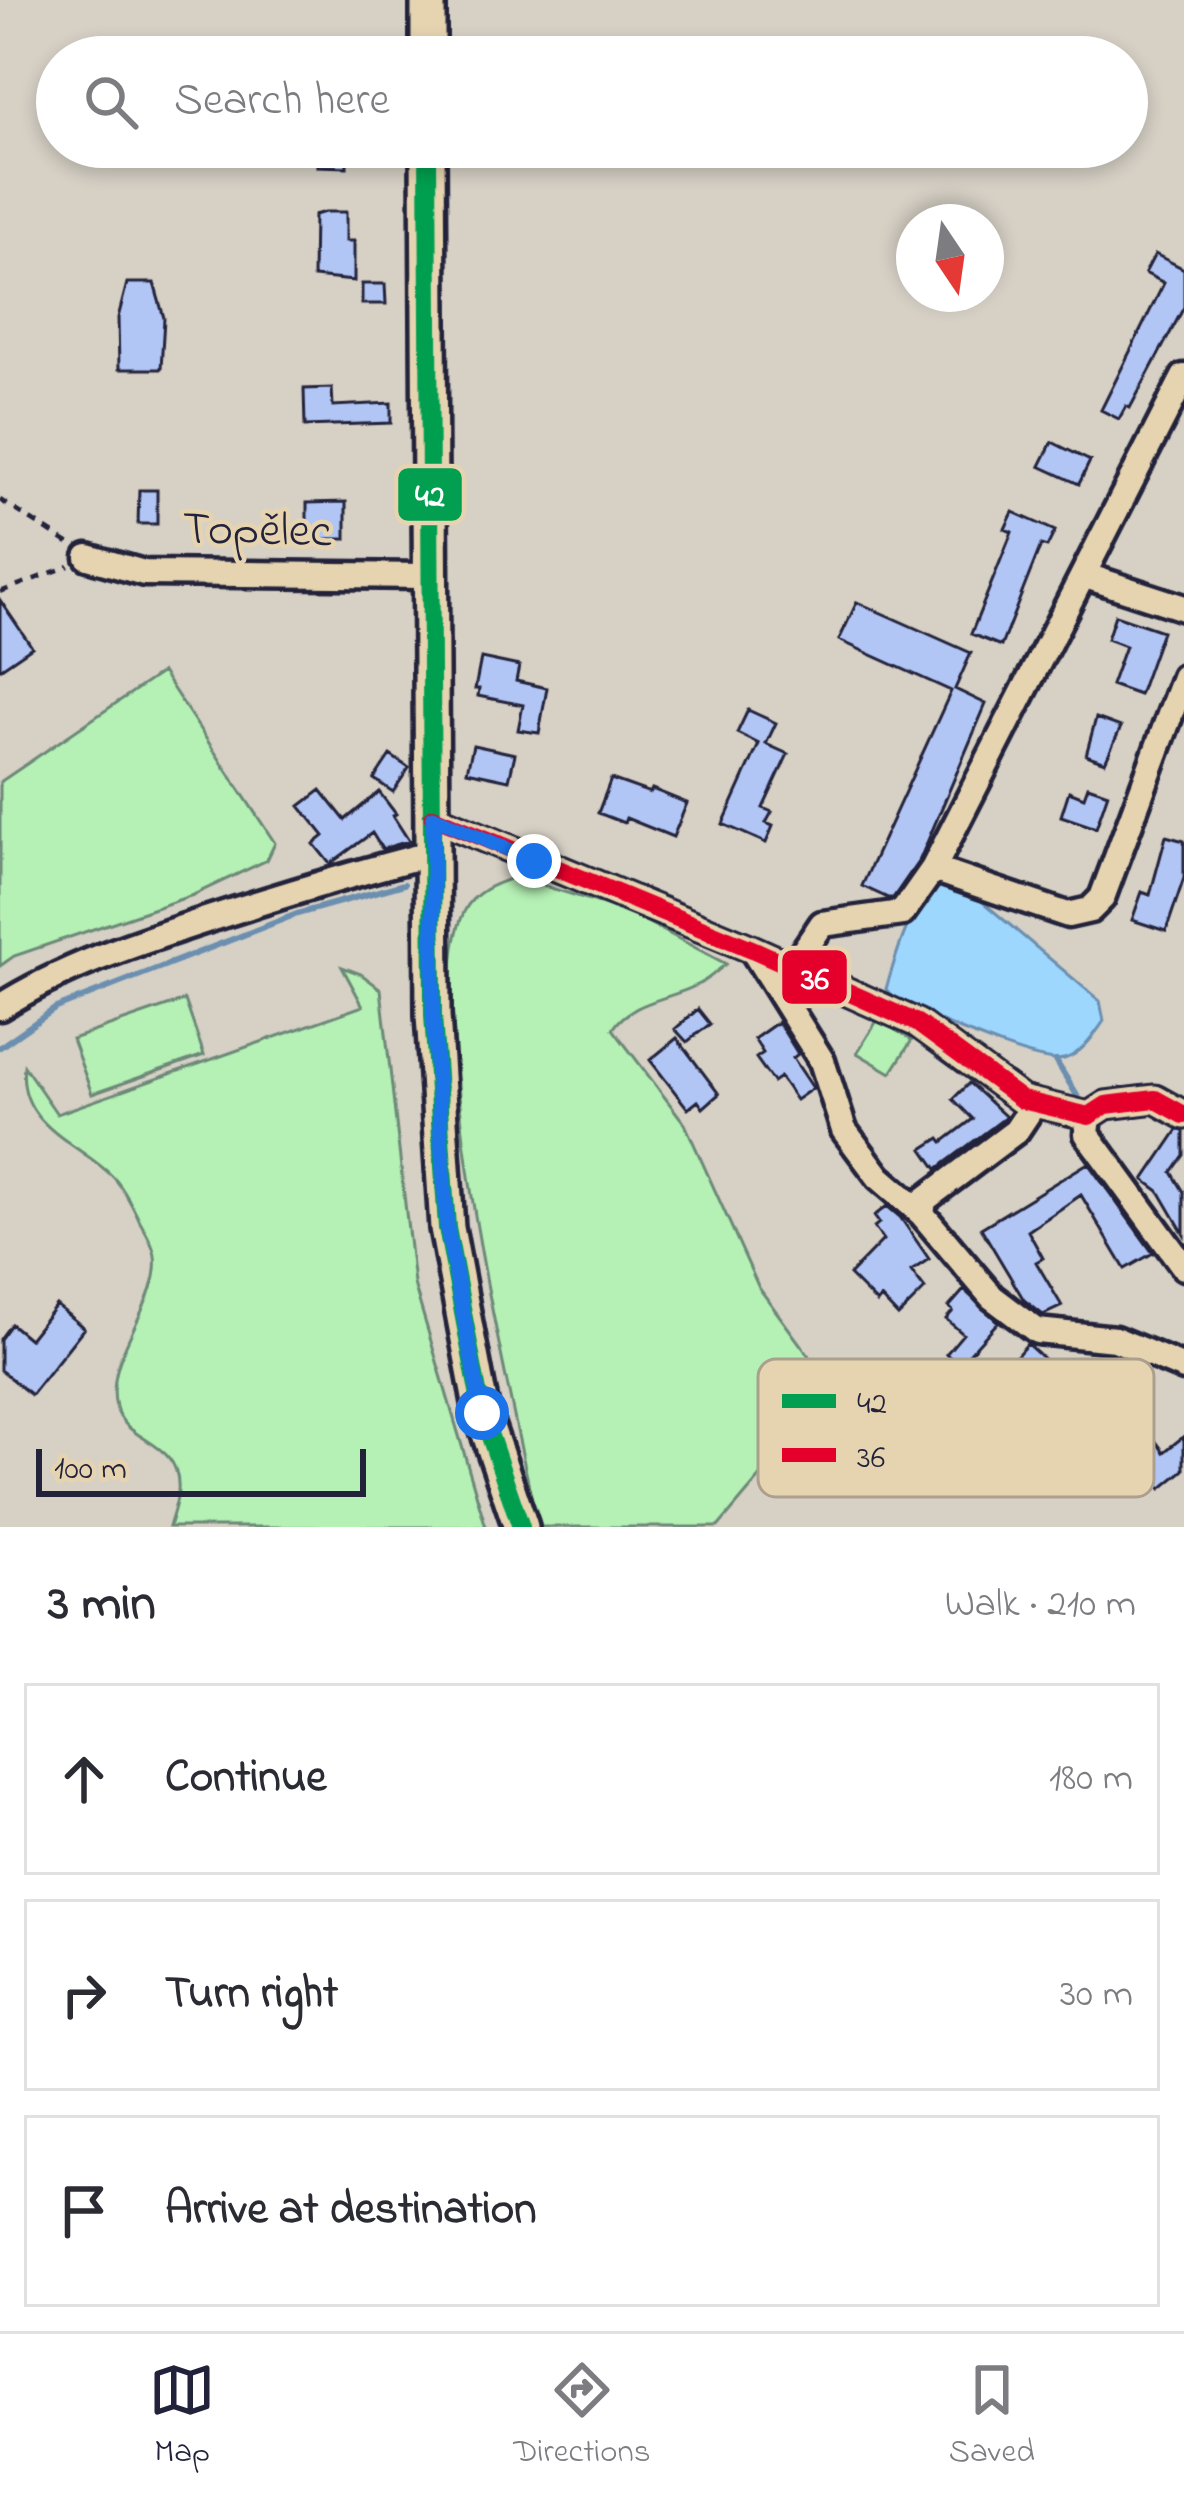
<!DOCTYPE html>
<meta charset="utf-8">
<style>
:root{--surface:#fff;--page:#f2f2f3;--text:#2b2b33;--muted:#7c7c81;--line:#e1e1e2;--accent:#22223b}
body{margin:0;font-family:"Indie Flower",sans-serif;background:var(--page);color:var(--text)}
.compass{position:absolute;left:896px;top:204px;width:108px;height:108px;border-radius:50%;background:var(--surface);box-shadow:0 6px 18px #0003;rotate:167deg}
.scale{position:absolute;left:36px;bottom:30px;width:330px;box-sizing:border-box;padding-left:12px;border:6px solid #22223b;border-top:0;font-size:33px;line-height:42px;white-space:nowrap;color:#22223b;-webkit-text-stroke:9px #e6d4b1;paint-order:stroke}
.stop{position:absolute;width:36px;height:36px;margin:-27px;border:9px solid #1a73e8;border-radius:50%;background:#fff}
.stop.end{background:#1a73e8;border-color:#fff;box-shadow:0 3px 12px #0008}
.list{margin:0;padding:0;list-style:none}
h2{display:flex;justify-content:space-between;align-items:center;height:156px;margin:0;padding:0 48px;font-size:51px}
h2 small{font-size:39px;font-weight:400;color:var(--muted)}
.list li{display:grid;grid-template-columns:78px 1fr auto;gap:36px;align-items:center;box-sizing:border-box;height:192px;margin:0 24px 24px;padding:0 24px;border:3px solid var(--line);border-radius:0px}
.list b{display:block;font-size:45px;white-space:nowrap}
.list em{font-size:39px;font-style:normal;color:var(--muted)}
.icon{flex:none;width:66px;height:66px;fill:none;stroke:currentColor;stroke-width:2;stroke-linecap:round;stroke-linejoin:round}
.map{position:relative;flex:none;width:1184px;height:1527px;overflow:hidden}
.search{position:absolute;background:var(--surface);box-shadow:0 6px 18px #0003;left:36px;right:36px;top:36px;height:132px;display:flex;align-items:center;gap:30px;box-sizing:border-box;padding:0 42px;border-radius:66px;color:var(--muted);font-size:45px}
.sheet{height:804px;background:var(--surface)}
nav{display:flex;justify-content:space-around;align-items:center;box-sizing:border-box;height:168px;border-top:3px solid var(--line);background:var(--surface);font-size:33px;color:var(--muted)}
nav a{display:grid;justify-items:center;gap:6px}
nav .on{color:var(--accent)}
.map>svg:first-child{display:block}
</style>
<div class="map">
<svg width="1184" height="1527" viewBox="0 0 1184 1527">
<rect width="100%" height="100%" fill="#d6d0c5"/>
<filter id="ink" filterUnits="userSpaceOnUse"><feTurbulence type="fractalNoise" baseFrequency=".00833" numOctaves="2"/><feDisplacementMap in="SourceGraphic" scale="24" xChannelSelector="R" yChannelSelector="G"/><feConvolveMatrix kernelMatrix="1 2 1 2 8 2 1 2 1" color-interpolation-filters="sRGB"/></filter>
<g filter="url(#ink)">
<path fill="#b5f0b5" stroke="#6c8978" stroke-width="3" d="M 162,672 L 275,843 L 267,860 L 193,895 L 14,956 L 0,966 L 0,782 Z
M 515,877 L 626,911 L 726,964 C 718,970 710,978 701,983 C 674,999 631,1000 613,1029 L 685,1124 L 759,1288 L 817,1367 L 827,1391 L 823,1403 L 718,1527 L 539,1527 L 536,1519 C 503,1363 466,1208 455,1048 C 452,1006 446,952 464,912 C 474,891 495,884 515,877 Z
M 342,967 L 361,974 L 381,989 L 414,1284 L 486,1527 L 169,1527 C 172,1516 177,1503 178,1491 C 182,1439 125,1444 116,1407 C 103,1355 161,1304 155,1256 C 154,1245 145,1231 140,1222 C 133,1207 123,1186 111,1175 C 75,1141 17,1124 24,1066 L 57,1114 L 363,1006 Z
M 185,1000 L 204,1055 L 92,1094 L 72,1039 Z
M 878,1019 L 912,1040 L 891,1073 L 857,1053 Z"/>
<path fill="#9ed7fe" stroke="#6c8fb0" stroke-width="3" d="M 953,877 L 1100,1001 L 1104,1021 C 1094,1035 1082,1054 1064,1059 C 1038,1067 927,1015 897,1003 L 886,989 C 898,948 909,912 936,878 Z"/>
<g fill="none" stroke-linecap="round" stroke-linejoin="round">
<path stroke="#6c8fb0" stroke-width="6" d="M 0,1047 L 56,1008 L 297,914 L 404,884
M 1056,1061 L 1084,1107"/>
</g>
<path fill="#b2c6f5" stroke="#22223b" stroke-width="3" d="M 317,147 L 347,147 L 347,167 L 317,166 Z
M 325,212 L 346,212 L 346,241 L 354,241 L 354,281 L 313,277 L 314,215 Z
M 1155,254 L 1184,269 L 1184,307 L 1130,408 L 1126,406 L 1119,419 L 1101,410 L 1164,283 L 1145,273 Z
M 127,283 L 154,283 L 164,318 L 161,369 L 119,369 L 118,318 Z
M 362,284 L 385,284 L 386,304 L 362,304 Z
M 332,388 L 333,406 L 391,403 L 391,423 L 305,426 L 304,389 Z
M 1052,442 L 1090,461 L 1079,484 L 1040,466 Z
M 139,490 L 157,490 L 157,524 L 138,524 Z
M 346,502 L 346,539 L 307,539 L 307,503 Z
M 1013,512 L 1055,531 L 1047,547 L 1041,545 L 1001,646 L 971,634 L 1012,532 L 1005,529 Z
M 0,600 L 32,647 L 0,669 Z
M 857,602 L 971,653 L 955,689 L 986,704 L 920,859 L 893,898 L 888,898 L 862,886 L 951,691 L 839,640 Z
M 1115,615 L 1162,631 L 1139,695 L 1111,685 L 1125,646 L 1107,639 Z
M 481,658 L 519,666 L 516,681 L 547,688 L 539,733 L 518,730 L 523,705 L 478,696 L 479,689 L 475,689 Z
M 748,710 L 776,723 L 766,744 L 788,754 L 763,808 L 772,812 L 766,823 L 773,826 L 766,843 L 723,824 L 759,744 L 737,733 Z
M 1096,718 L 1121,727 L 1105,762 L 1086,755 Z
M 473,745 L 515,754 L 509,780 L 467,771 Z
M 390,755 L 409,768 L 393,792 L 374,779 Z
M 611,779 L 650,793 L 652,789 L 687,803 L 673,837 L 626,818 L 624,823 L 598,813 Z
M 1088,786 L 1108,793 L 1096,828 L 1061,816 L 1069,791 L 1084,797 Z
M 321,790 L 345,820 L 379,792 L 396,814 L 393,816 L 409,841 L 382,849 L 372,833 L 330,864 L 314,844 L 324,836 L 300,806 Z
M 1166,836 L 1184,841 L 1184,878 L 1166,931 L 1132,920 L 1142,892 L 1150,895 Z
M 698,1009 L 710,1024 L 687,1042 L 675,1029 Z
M 778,1022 L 798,1054 L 793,1058 L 813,1088 L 796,1100 L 780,1077 L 773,1082 L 756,1058 L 763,1053 L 754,1039 Z
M 677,1038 L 719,1094 L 703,1108 L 698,1101 L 688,1109 L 650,1060 Z
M 969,1083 L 1006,1117 L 937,1169 L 923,1149 L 940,1138 L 943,1142 L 973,1119 L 953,1099 Z
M 1178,1130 L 1184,1131 L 1184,1155 L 1172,1172 L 1184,1192 L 1184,1234 L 1159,1191 L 1144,1180 Z
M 1088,1163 L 1153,1253 L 1125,1269 L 1081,1195 L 1028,1231 L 1043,1258 L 1036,1262 L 1062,1306 L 1043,1315 L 1024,1300 L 981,1228 Z
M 887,1206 L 900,1217 L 929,1259 L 911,1271 L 925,1289 L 898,1316 L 881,1298 L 877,1303 L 849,1275 L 883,1240 L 874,1227 L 879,1223 L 874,1216 Z
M 964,1290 L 998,1322 L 959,1365 L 946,1354 L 963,1334 L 946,1319 L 953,1311 L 949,1307 Z
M 56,1305 L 84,1328 L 31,1395 L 0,1370 L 0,1339 L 11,1324 L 29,1339 Z
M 1027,1344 L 1057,1371 L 985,1448 L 920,1387 L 939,1365 L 983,1407 L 1018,1369 L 1011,1362 Z
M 1184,1436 L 1184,1470 L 1161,1489 L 1133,1456 L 1154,1439 L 1164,1452 Z"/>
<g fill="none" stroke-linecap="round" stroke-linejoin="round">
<defs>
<path id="street" d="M 88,557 L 144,573 L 428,576
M 1083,575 L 1184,608
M 433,817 L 752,949 L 917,1023 L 1022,1100 L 1089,1116 L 1106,1105 L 1155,1099 L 1184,1115
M 933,869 L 1068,915 L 1090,910 L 1102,898 L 1184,677
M 752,949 L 822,1061 L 844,1130 L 879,1177 L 922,1214 L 992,1297 L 1037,1331 L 1115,1339 L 1184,1368
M 793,967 L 822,924 L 902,913 L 933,869 L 1184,377
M 0,1007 C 63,967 133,944 203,921 C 279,896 355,873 433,853
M 1089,1116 L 1087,1134 L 1184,1267
M 922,1214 L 924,1200 L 1016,1131 L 1034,1104"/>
<path id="secondary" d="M 428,0 L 428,57
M 428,147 L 433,1015 L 447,1228 L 482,1413 L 521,1527"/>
</defs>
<use href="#street" stroke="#22223b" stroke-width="33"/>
<use href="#secondary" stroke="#22223b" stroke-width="42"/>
<path stroke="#22223b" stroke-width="4.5" stroke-dasharray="9 9" stroke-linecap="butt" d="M 0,500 L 71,545
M 0,592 L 69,566"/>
<use href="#street" stroke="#e6d4b1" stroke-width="24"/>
<use href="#secondary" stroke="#e6d4b1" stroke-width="33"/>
<defs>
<path id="bus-1" d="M 428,147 L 433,1015 L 447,1228 L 482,1413 L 521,1527"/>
<path id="bus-2" d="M 433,817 L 752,949 L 917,1023 L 1022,1100 L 1089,1116 L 1106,1105 L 1155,1099 L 1184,1115"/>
</defs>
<use href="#bus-1" stroke="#e6d4b1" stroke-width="27"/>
<use href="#bus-2" stroke="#e6d4b1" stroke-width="27"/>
<use href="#bus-1" stroke="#029f50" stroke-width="18"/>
<use href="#bus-2" stroke="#e4002b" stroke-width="18"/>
</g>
</g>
<g fill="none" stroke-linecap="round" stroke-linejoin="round" filter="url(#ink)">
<path stroke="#1a73e8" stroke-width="15" d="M 482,1413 L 447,1228 L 433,1015 L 433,817 L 534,861"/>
</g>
<g text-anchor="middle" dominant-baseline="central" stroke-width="9" stroke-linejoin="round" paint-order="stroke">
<g font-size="48" fill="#22223b" stroke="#e6d4b1">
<text transform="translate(257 532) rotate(1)">Topělec</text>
</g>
</g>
<rect x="758" y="1359" width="396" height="138" rx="18" fill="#e6d4b1" stroke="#ab9f8e" stroke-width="3"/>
<rect x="782" y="1394" width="54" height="14" fill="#029f50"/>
<rect x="782" y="1448" width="54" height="14" fill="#e4002b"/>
<g font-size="33" fill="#22223b">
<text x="857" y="1413">42</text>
<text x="857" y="1467">36</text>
</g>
<g stroke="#e6d4b1" stroke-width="4.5">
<rect x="396" y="466" width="68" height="57" rx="12" fill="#029f50"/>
<rect x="780" y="948" width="69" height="58" rx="12" fill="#e4002b"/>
</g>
<g font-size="33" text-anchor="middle" font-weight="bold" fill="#fff">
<text x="430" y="506">42</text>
<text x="815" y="989">36</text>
</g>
</svg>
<svg class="compass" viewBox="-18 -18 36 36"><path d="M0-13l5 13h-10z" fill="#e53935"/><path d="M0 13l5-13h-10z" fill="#7c7c81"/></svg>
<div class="scale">100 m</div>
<div class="stop" style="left:482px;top:1413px"></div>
<div class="stop end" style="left:534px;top:861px"></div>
<div class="search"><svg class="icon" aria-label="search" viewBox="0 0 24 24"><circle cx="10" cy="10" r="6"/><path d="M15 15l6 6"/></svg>Search here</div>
</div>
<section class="sheet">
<h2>3 min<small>Walk · 210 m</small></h2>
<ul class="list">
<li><svg class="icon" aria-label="ahead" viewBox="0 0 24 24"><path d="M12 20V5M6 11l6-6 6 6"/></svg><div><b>Continue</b></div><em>180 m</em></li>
<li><svg class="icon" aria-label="right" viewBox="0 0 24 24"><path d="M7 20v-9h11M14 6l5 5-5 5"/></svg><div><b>Turn right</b></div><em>30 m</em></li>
<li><svg class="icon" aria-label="arrive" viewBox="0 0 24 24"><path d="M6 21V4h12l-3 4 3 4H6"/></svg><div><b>Arrive at destination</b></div></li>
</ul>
</section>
<nav>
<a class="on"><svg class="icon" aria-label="map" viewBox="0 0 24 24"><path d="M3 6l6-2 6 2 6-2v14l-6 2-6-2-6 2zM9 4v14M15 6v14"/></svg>Map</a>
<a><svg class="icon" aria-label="directions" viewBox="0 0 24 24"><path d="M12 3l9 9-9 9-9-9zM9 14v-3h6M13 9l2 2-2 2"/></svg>Directions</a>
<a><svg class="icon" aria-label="saved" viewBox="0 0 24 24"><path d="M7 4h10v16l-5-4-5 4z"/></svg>Saved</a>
</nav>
